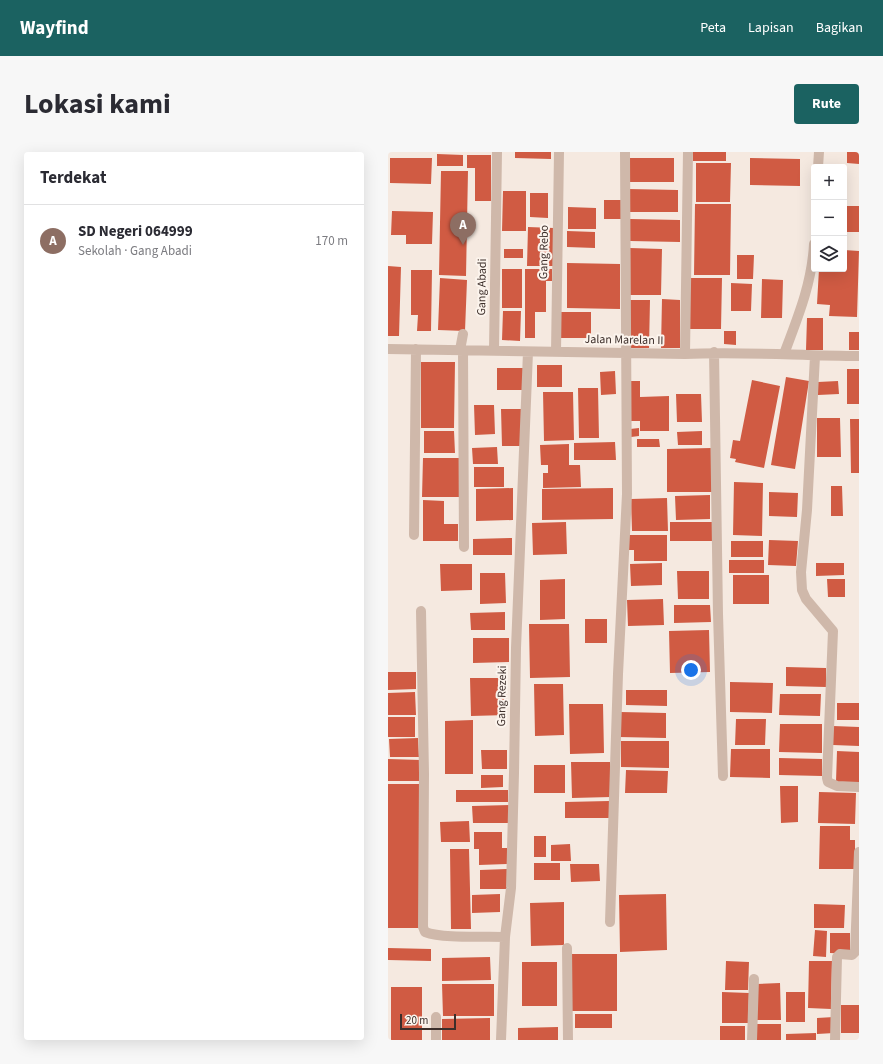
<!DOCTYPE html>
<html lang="id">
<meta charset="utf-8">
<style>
:root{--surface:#fff;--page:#f7f7f7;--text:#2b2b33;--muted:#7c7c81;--line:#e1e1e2;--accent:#1b6261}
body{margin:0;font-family:"Source Sans 3",sans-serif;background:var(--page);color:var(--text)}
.controls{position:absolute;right:12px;top:12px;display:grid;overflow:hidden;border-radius:4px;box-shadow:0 4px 16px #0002}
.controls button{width:36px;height:36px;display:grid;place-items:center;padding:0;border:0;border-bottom:1px solid var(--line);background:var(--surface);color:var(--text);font:20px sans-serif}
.scale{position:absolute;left:12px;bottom:10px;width:56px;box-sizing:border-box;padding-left:4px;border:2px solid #3c2e2a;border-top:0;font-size:11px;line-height:14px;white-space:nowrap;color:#3c2e2a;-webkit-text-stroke:3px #fcf4ed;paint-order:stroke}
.you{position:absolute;left:303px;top:518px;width:14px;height:14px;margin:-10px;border:3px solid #fff;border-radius:50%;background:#1a73e8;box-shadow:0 0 0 6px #1a73e833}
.badge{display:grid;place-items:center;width:26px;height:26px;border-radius:50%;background:var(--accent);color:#fff;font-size:13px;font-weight:700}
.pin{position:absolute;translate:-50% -33px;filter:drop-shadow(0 1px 2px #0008)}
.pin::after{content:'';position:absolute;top:21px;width:14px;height:12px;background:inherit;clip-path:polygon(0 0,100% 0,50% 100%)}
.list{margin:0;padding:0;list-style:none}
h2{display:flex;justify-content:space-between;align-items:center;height:52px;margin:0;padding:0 16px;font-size:17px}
h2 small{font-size:13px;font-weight:400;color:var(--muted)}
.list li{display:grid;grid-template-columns:26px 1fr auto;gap:12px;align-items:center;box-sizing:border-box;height:72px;padding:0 16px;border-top:1px solid var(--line)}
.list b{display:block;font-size:15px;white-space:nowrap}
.list p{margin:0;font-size:13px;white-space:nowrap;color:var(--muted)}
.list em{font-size:13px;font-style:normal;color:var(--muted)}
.icon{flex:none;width:22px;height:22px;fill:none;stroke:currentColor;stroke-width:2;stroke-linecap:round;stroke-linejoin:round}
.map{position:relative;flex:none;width:471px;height:888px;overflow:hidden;border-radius:4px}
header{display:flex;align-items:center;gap:24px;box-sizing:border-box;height:56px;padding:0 20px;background:var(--accent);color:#fff}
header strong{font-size:19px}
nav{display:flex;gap:22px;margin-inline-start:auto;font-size:14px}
.intro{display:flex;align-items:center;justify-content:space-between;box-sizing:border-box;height:96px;padding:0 24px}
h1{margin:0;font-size:28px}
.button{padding:10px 18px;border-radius:4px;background:var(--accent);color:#fff;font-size:14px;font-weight:700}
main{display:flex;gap:24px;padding:0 24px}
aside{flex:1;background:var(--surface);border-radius:4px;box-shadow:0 4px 16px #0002}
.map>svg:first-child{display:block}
</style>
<header>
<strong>Wayfind</strong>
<nav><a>Peta</a><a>Lapisan</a><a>Bagikan</a></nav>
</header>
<div class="intro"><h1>Lokasi kami</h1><a class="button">Rute</a></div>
<main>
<aside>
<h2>Terdekat<small></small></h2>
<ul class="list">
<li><span class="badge" style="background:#8d6e63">A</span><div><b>SD Negeri 064999</b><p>Sekolah · Gang Abadi</p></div><em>170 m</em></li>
</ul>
</aside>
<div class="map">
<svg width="471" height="888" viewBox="0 0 471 888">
<rect width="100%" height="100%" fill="#f5e9e0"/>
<path fill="#d05b43" d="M 127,0 L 163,0 L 163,7 L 127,6 Z
M 305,0 L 338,0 L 338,9 L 305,9 Z
M 459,0 L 471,0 L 471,12 L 459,11 Z
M 49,2 L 75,3 L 75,14 L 49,14 Z
M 79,3 L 103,3 L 103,49 L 87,49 L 87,16 L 79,16 Z
M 2,6 L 44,6 L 43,32 L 2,31 Z
M 241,6 L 286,6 L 286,30 L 241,30 Z
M 362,6 L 412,7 L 412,34 L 362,33 Z
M 308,11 L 343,11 L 342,50 L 308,50 Z
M 53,19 L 80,19 L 78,124 L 51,123 Z
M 240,37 L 290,38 L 290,60 L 240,60 Z
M 115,39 L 138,39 L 138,79 L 114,79 Z
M 142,41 L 160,41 L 160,66 L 142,65 Z
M 216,48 L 235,48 L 235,67 L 216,67 Z
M 307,52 L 343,52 L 342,123 L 306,123 Z
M 459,54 L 471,54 L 471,80 L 459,80 Z
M 180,55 L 208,56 L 208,77 L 180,77 Z
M 4,59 L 45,60 L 44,92 L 18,92 L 18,83 L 3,83 Z
M 242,67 L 292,68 L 292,90 L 242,89 Z
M 140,75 L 166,76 L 165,114 L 139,114 Z
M 179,79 L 207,80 L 207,96 L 179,95 Z
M 242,96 L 274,97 L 273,143 L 241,143 Z
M 116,97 L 135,97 L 135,106 L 116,106 Z
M 456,98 L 471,99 L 469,165 L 441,164 L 442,153 L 429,152 L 431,117 L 456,117 Z
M 349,103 L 366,103 L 365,127 L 349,127 Z
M 179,111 L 232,112 L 232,157 L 179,156 Z
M 0,114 L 13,115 L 11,184 L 0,184 Z
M 114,117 L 134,117 L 134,156 L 114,156 Z
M 137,117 L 164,117 L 164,129 L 158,129 L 158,160 L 147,160 L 147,186 L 137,186 Z
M 23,118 L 44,118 L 43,179 L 29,179 L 30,163 L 23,163 Z
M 52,126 L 79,128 L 77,179 L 50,178 Z
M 302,126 L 334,126 L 333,177 L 301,177 Z
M 374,127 L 395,128 L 394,166 L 373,166 Z
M 343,131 L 364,132 L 363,159 L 343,159 Z
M 274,147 L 292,148 L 292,196 L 273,196 Z
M 241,148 L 262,148 L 261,196 L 240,196 Z
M 115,159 L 133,159 L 132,189 L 114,188 Z
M 172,160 L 203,160 L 203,186 L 171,186 Z
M 419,166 L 435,166 L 435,198 L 418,198 Z
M 336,179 L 348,179 L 348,193 L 336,192 Z
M 461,180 L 471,180 L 471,198 L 461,198 Z
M 33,210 L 67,210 L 66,276 L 33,276 Z
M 149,213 L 174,213 L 174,235 L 149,235 Z
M 109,216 L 135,216 L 135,238 L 109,238 Z
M 459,217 L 471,217 L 471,252 L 459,252 Z
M 227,219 L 228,242 L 213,243 L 212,220 Z
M 398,225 L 421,229 L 407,317 L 383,313 Z
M 364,228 L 392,234 L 376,316 L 347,310 L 348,307 L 342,306 L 345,288 L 352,289 Z
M 241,229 L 252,229 L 252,245 L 281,244 L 281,279 L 252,279 L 252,269 L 241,269 Z
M 450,229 L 451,242 L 430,243 L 430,230 Z
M 190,236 L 210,236 L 211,286 L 191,286 Z
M 155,240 L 185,240 L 186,288 L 156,289 Z
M 288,242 L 313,242 L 314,270 L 289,270 Z
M 86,253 L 106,253 L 107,282 L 87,283 Z
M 113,257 L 133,257 L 134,294 L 114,294 Z
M 429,266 L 452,266 L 453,305 L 429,305 Z
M 462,267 L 471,267 L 471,321 L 463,321 Z
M 251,276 L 251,284 L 243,285 L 242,277 Z
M 36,279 L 66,279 L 67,301 L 36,301 Z
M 314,279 L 314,293 L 290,293 L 289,280 Z
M 249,287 L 271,287 L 272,295 L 249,295 Z
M 227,290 L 228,308 L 186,308 L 186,291 Z
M 181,292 L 181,313 L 192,313 L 193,335 L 155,336 L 155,321 L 160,321 L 160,313 L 153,313 L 152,293 Z
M 109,295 L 110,312 L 85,312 L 84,296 Z
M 323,296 L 324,340 L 279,340 L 279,297 Z
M 35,306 L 73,306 L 72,345 L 34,345 Z
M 86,315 L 116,315 L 116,335 L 86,335 Z
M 346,330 L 375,331 L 374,384 L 345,383 Z
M 443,334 L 454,334 L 455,364 L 443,364 Z
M 125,336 L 125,368 L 88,369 L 88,337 Z
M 225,336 L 225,367 L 154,368 L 154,337 Z
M 381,340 L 410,341 L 409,365 L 381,364 Z
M 322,343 L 322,367 L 288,368 L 287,344 Z
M 279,346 L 280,379 L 244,379 L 243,347 Z
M 35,348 L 56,349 L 56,372 L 70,372 L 70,389 L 35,389 Z
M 178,370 L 179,402 L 145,403 L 144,371 Z
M 282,370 L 328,370 L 328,389 L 282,389 Z
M 239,383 L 279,383 L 279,409 L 246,409 L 246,398 L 239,398 Z
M 124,386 L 124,403 L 85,403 L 85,387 Z
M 381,388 L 410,389 L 408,414 L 380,413 Z
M 343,389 L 375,389 L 375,405 L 343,405 Z
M 341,408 L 376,408 L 376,421 L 341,421 Z
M 274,411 L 274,433 L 243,434 L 242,412 Z
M 428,411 L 456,411 L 456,423 L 428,424 Z
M 52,412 L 84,412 L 84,438 L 53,439 Z
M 289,419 L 321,419 L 321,447 L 290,447 Z
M 92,421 L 117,421 L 118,451 L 92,452 Z
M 345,423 L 381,423 L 381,452 L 345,452 Z
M 177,427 L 177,467 L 152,468 L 152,428 Z
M 439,427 L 457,427 L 457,445 L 440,445 Z
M 275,447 L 276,473 L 240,474 L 239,448 Z
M 286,453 L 322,453 L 323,470 L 286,471 Z
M 117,460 L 117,478 L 83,478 L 82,461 Z
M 197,467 L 219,467 L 219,491 L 197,491 Z
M 141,472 L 181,472 L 182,525 L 142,526 Z
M 321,478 L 322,520 L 282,521 L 281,479 Z
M 85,486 L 121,486 L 121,510 L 85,511 Z
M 398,515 L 438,516 L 438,535 L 398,534 Z
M 0,520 L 28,520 L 28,537 L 0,538 Z
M 82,526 L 118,526 L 119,563 L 83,564 Z
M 342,530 L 385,531 L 384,561 L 342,560 Z
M 146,532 L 175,532 L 176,583 L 147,584 Z
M 238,538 L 279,538 L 279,554 L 238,553 Z
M 27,540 L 28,563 L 0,563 L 0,541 Z
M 392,542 L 433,542 L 432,564 L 391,563 Z
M 449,551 L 471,551 L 471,568 L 449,568 Z
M 181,552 L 215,552 L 216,601 L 182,602 Z
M 232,560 L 278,561 L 278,586 L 231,585 Z
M 0,565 L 27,565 L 27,585 L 0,585 Z
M 348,567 L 378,567 L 377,593 L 347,593 Z
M 85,568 L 85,622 L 57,622 L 57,569 Z
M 392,572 L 434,572 L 434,601 L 391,600 Z
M 445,574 L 471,575 L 471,594 L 445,593 Z
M 30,586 L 31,605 L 2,605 L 1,587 Z
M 233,589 L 281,589 L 281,616 L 233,615 Z
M 343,597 L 382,597 L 382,626 L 342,625 Z
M 93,598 L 119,598 L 119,617 L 94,617 Z
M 449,599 L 471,600 L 471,630 L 448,630 Z
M 391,606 L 434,607 L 434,624 L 391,623 Z
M 0,607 L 33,608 L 32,629 L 0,629 Z
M 183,610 L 222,610 L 223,645 L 184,646 Z
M 146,613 L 177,613 L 177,641 L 146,641 Z
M 238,618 L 280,619 L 279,641 L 237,641 Z
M 93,623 L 115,623 L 115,635 L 93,636 Z
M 0,632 L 34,632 L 33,776 L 0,776 Z
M 392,634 L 410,634 L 410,670 L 393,671 Z
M 68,638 L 120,638 L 120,650 L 68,650 Z
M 431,640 L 468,641 L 467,672 L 430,671 Z
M 221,649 L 221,666 L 177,666 L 177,650 Z
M 122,653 L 122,671 L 85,671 L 84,654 Z
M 81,669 L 82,690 L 53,690 L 52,670 Z
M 432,674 L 462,674 L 462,688 L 467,688 L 467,717 L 431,717 Z
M 86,680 L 114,680 L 114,696 L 119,696 L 119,712 L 91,713 L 91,697 L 86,697 Z
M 146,684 L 158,684 L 158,705 L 146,705 Z
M 182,692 L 183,709 L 163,709 L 163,693 Z
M 62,697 L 81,697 L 83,777 L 63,777 Z
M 146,711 L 172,711 L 172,728 L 146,728 Z
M 182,712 L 211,712 L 212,729 L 183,730 Z
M 119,717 L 119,737 L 92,737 L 92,718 Z
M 112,742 L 112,760 L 84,761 L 84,743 Z
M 278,742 L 279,798 L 232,800 L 231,743 Z
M 176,750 L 176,793 L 143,794 L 142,751 Z
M 426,752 L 457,753 L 456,776 L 426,776 Z
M 427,778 L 439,779 L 438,805 L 425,804 Z
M 442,781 L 462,781 L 462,802 L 442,801 Z
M 0,796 L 43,797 L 43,809 L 0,808 Z
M 181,802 L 229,802 L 229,859 L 182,859 Z
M 102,805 L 103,828 L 54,829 L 54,806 Z
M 338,809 L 361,810 L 360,838 L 337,838 Z
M 421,809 L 444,809 L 443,857 L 420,856 Z
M 134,810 L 169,810 L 169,854 L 134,854 Z
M 392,831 L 393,868 L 368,868 L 368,832 Z
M 54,832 L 106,832 L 106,864 L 55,864 Z
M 3,835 L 34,835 L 34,888 L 3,888 Z
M 334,840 L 361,841 L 360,871 L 334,871 Z
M 398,840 L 417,840 L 417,870 L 398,870 Z
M 453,853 L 471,853 L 471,881 L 453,881 Z
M 187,862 L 224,862 L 224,876 L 187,876 Z
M 446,865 L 446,881 L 429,882 L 429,866 Z
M 102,866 L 102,888 L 54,888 L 54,867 Z
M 369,872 L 393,872 L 393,888 L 368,888 Z
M 332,874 L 357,874 L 357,888 L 332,888 Z
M 170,875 L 170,888 L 130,888 L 130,876 Z
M 428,881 L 428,888 L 398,888 L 398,882 Z"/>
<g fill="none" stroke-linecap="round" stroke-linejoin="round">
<path stroke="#cfb8aa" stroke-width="10" d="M 430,15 L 431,0
M 0,197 L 297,202 C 355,199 413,204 471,204
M 72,198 L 75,182
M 75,198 L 76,395
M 106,198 L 109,0
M 168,200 L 171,0
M 326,200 L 330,462 L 335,624
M 297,202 L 300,0
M 396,202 C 410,165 424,131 426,92
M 427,204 L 419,358 L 413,420 L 414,438 L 418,447 L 445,479 L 439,626 L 440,630 L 449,634 L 471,635
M 26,383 L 28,197
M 33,459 L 36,622 L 35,775 L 37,780 C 56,787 96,784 117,785
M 222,770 L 230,522 L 239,342 L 237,0
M 179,796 L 180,888
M 48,865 L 48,888
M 113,888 L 117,785 L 123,736 L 126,621 L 128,496 L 140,200
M 364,888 L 366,827
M 447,888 L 449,805 L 452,802 L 464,803 L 467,800 L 471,700"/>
</g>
<g text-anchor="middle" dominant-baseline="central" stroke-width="4" stroke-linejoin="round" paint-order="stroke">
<g font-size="12" fill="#3c2e2a" stroke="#fcf4ed">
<text transform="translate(156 100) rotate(-89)">Gang Rebo</text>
<text transform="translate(94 135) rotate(-89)">Gang Abadi</text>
<text transform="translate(236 188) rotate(1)">Jalan Marelan II</text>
<text transform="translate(114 544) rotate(-89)">Gang Rezeki</text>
</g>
</g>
</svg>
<div class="controls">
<button>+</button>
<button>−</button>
<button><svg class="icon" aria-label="layers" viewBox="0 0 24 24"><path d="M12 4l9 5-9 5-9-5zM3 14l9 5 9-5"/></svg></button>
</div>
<div class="scale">20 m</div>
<div class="you"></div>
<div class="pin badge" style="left:75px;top:93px;background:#8d6e63">A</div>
</div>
</main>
